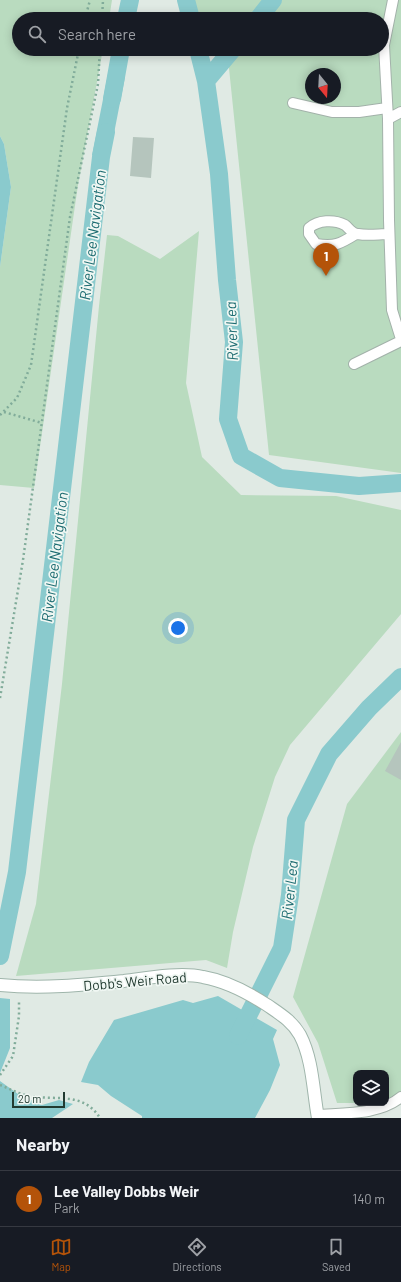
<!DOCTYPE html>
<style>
:root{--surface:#171b24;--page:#20242c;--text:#f1f3f6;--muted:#9ea1a6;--line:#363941;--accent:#b45309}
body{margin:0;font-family:Barlow,sans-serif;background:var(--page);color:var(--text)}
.controls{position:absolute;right:12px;bottom:12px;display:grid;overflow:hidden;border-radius:8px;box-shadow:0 2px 10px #0003}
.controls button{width:36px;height:36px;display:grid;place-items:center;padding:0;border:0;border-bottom:1px solid var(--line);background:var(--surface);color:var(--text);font:20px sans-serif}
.compass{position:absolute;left:305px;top:68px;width:36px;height:36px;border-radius:50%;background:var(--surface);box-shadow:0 2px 10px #0003;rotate:162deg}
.scale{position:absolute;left:12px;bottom:10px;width:53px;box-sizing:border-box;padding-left:4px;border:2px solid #213a30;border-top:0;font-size:11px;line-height:14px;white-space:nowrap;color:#213a30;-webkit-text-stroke:3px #f0f7f3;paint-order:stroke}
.you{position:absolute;left:178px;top:628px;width:14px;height:14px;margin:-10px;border:3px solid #fff;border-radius:50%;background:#1a73e8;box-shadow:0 0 0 6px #1a73e833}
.badge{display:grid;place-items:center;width:26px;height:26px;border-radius:50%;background:var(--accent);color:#fff;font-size:13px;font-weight:700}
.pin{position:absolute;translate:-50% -33px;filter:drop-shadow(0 1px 2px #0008)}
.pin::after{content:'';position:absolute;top:21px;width:14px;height:12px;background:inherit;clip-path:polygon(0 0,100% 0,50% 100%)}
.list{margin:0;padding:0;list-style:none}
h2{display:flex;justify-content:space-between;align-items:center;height:52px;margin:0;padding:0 16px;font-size:17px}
h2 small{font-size:13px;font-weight:400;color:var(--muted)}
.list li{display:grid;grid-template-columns:26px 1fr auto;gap:12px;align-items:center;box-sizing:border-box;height:56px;padding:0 16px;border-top:1px solid var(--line)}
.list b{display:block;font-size:15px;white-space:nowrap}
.list p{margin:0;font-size:13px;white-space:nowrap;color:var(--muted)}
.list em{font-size:13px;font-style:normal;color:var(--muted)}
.icon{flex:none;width:22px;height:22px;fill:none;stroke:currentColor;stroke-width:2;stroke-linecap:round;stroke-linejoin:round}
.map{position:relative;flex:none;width:401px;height:1118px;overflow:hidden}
.search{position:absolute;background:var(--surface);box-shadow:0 2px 10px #0003;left:12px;right:12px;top:12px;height:44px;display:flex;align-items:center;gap:10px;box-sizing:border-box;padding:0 14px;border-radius:22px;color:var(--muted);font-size:15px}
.sheet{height:108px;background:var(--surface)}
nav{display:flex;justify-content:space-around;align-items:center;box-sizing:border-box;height:56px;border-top:1px solid var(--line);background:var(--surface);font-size:11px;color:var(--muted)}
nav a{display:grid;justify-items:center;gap:2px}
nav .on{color:var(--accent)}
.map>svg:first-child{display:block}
</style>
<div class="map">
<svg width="401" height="1118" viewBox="0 0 401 1118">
<rect width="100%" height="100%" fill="#e0eae4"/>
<path fill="#b9dbbf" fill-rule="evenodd" d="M 0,0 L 112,0 L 109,19 L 19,19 L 19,49 L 103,49 L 78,185 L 34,488 L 0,485 L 0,267 L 11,187 L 4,144 L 0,136 Z
M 192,0 L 401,0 L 401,473 L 269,455 L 227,49 L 382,49 L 382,19 L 196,19 ZM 311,74 L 335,74 L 335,98 L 311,98 Z
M 199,231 L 186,383 L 202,457 L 241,495 L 336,496 L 401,510 L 401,614 L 290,745 L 275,777 L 253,847 L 233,932 L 227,968 L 206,960 L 16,976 L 36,904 L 62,684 L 99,306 L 107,235 L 118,236 L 160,259 Z
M 401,732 L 401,1102 L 386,1102 L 386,1073 L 356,1073 L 356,1103 L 337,1103 L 318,1043 L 293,997 L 347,804 Z"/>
<path fill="#8acacd" d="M 108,74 L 125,77 L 109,159 L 92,155 Z
M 0,136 L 4,144 L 11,187 L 0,267 Z
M 218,996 L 277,1030 L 273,1039 L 280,1065 L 270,1090 L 255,1118 L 142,1118 L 142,1116 L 111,1096 L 98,1085 L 81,1082 L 89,1062 L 114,1020 L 183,1000 L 193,1003 Z
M 0,998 L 10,999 L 10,1048 L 0,1073 Z
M 0,1081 L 18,1094 L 42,1105 L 59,1100 L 73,1104 L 52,1118 L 0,1118 Z"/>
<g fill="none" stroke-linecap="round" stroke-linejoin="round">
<path stroke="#8acacd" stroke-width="18" d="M 186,0 L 191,19
M 126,19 L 130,0
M 258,19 L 273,0
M 198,49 L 206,81
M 233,49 L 206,81 L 219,174 L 227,280 L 234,342 L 228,419 L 241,456 L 280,478 L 359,486 L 401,483
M 112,99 L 121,49
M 0,956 L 17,872 L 101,157 L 106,132
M 238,1036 L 282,948 L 290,895 L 296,820 L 329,754 L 369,708 L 401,677"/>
</g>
<path fill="#b5c5bd" d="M 133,137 L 154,138 L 151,178 L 130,176 Z
M 401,742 L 401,780 L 385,771 Z"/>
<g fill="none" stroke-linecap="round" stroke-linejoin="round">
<defs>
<path id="lane" d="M 393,0 L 384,45 L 388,119 L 389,220 L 392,310 L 401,339
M 293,103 L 332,112 L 359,112 L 387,108
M 388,119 L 401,112
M 356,234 C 340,244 335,247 316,244 L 309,234 L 309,228 C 318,220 334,219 345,225 C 349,228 352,234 358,234 C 368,236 379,234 389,234
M 354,364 L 401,341
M 317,1115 C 344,1113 380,1115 401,1097"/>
<path id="secondary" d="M 0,985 C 41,989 84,985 124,981 C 147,978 181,972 203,977 C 226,981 247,992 267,1005 C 280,1014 292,1021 300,1035 C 313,1060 313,1091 318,1118"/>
</defs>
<use href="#lane" stroke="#a3b2aa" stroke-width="12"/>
<use href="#secondary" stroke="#9fb5ab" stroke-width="14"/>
<path stroke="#81ac9a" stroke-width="2.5" stroke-dasharray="2 3" stroke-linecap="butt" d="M 85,19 L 90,0
M 102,19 L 103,0
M 4,412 L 42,423
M 0,415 L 17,398 L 31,365 L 67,108 L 79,49
M 0,698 L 23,560 L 70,217 L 98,84 L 100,49
M 0,1075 L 13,1056 L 19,1016 L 19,1000
M 0,1085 C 10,1089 19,1094 29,1096 C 56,1101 83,1091 100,1118"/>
<use href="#lane" stroke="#fff" stroke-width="10"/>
<use href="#secondary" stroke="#fff" stroke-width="12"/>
</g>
<g text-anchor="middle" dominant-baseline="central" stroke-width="3.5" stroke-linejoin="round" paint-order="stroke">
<g font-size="14" fill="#213a30" stroke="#f0f7f3">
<text transform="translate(135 981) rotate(-5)">Dobb's Weir Road</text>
</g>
<g font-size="15" font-style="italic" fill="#1e6d72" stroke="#f0f7f3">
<text transform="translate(92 235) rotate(-83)">River Lee Navigation</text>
<text transform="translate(231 331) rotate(-92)">River Lea</text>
<text transform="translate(54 557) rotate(-83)">River Lee Navigation</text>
<text transform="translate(289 890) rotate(-84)">River Lea</text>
</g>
</g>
</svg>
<div class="controls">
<button><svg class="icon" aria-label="layers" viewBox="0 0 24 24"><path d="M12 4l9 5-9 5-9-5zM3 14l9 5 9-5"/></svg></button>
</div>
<svg class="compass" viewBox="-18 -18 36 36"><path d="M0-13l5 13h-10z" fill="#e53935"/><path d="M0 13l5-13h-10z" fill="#9ea1a6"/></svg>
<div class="scale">20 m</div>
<div class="you"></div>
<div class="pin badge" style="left:326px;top:276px">1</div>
<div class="search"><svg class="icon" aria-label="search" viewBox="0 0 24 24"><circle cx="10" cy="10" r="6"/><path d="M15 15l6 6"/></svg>Search here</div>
</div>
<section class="sheet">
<h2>Nearby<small></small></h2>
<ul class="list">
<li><span class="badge">1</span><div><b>Lee Valley Dobbs Weir</b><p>Park</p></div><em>140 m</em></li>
</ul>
</section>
<nav>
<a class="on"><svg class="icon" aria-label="map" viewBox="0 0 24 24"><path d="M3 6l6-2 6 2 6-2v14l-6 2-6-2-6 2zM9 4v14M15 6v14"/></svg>Map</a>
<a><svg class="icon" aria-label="directions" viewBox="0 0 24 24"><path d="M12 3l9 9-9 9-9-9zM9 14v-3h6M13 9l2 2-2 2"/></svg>Directions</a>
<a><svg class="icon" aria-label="saved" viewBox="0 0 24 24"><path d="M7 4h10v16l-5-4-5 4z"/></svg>Saved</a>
</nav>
